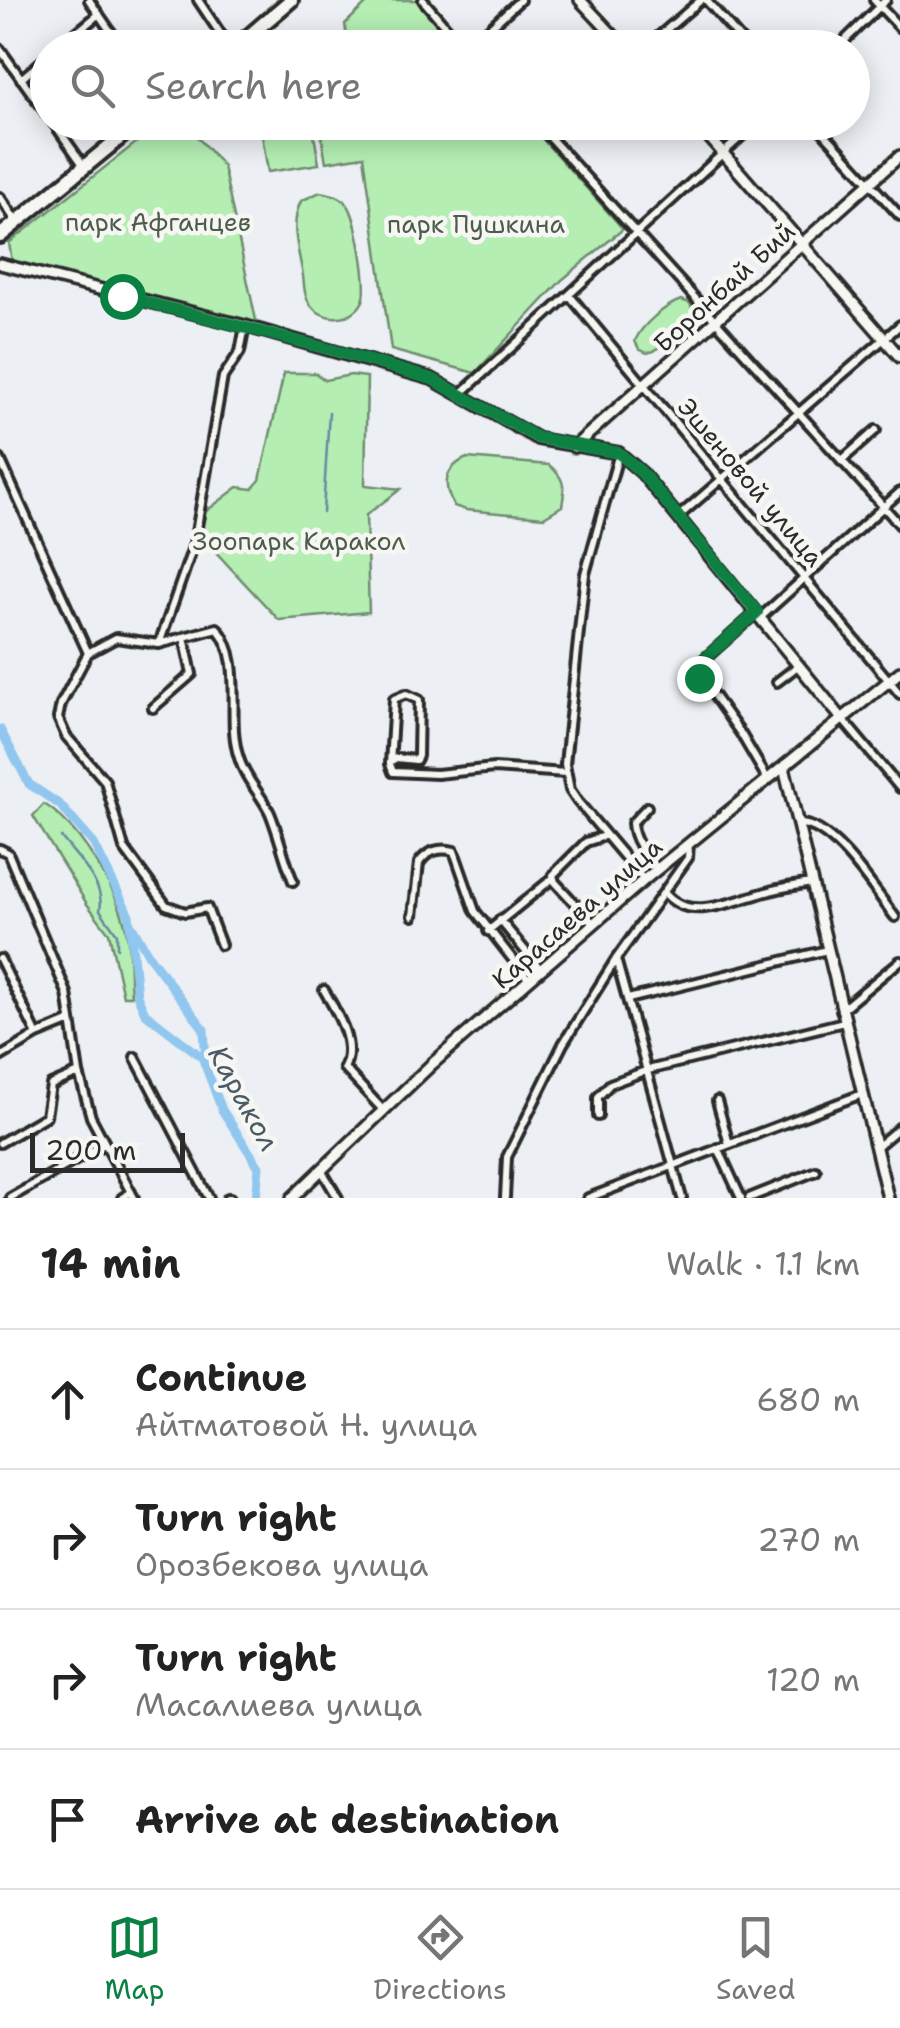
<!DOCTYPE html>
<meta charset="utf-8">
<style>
:root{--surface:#fff;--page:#f2f2f2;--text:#222;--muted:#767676;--line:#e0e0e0;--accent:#0b8043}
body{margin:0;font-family:"Shantell Sans",sans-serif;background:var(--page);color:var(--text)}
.scale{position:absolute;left:30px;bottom:25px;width:155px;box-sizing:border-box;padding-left:10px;border:5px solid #2b2b2b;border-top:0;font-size:28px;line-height:35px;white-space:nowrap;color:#2b2b2b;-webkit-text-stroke:8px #f6f6f2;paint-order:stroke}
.stop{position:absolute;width:30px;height:30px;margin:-22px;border:8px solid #0b8043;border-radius:50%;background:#fff}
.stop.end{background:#0b8043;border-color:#fff;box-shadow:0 2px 10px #0008}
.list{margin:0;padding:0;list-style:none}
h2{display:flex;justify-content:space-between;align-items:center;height:130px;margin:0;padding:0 40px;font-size:42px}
h2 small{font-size:32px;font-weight:400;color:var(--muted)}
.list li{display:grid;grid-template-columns:65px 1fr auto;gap:30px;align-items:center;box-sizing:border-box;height:140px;padding:0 40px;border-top:2px solid var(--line)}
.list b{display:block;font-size:38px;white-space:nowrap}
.list p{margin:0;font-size:32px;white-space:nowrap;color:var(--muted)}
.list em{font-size:32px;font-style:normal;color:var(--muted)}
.icon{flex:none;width:55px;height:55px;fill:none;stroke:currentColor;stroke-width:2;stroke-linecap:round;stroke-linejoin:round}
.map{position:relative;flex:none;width:900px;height:1198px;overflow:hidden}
.search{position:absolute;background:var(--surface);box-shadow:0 5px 25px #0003;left:30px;right:30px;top:30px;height:110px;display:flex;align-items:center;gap:25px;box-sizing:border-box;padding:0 35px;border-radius:55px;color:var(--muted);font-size:38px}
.sheet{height:690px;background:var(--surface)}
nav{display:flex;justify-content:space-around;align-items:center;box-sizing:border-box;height:140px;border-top:2px solid var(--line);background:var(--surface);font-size:28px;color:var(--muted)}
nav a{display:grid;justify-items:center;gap:5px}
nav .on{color:var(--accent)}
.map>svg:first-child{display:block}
</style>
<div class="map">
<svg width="900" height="1198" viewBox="0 0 900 1198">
<rect width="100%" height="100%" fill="#ecf0f4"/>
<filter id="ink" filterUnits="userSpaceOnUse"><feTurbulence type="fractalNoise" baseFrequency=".01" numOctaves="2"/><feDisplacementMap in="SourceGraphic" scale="20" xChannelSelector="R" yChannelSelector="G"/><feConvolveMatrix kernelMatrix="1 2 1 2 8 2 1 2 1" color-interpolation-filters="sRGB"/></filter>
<g filter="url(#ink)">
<path fill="#b4eeb3" stroke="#708c6f" stroke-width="2.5" d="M 370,0 L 418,0 L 461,47 L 348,47 L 345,24 Z
M 161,123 L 185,123 L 223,166 L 257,325 L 12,262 L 9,243 Z
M 260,123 L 312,123 L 319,164 L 268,172 Z
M 319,123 L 528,123 L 623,229 L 562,280 L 475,373 L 391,350 L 364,156 L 326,162 Z
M 320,192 C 331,194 340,195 347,204 C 357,215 369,287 363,301 C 352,324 317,322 307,299 C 304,293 304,283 303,276 C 299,251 289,225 301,201 Z
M 681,300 L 690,303 L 693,312 L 690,321 L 654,351 L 647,353 L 639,349 L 635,341 C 642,324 665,306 681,300 Z
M 284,373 L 315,373 L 325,380 L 351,375 L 367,377 L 365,485 L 401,489 L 366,515 L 369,612 L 279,620 L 199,534 L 201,515 L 238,487 L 252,489 L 260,480 Z
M 467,458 L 549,465 C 564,477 566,488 562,506 L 544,517 L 466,510 L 454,506 C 442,485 444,468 467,458 Z
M 44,804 C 77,824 116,887 125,925 C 131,947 129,973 131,996 L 123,996 L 109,933 L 87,904 L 33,816 Z"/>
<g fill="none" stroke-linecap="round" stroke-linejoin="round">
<path stroke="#6888a1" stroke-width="2.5" d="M 323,513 L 329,412
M 61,837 C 75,856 106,884 100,910 L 117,934 L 117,948"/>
<path stroke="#91c6ef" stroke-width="9" d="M 0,729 L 29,784 L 60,805 L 94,844 L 129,915 L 137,995 L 145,1013 L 202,1057 L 222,1110 L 259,1167 L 256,1198
M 132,926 L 149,956 L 204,1029 L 206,1063"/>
<defs>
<path id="street" d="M 89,0 L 122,48
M 198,0 L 230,48
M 423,0 L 464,48
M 706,0 L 748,48
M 874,0 L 900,28
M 58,48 L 99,14
M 468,48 L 520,0
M 645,48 L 701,0
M 837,48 L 886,0
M 0,49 L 48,116
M 21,79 L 48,56
M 53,122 L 84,166
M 536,122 L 900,525
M 814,122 L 900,216
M 552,139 L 568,122
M 0,197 L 16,221
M 570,296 L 900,694
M 462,393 L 757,122
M 619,453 L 585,574 L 565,764 L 570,790 L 578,802 L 644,880
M 0,459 L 88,653
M 841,461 L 876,430
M 678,517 L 900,325
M 756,613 L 700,663 L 697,672 L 741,734 L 768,780
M 761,617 L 900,492
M 184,637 L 217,628 C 246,662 225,718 239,758 C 245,779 261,794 270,813 C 279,835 284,859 293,881
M 159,644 L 194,544 L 223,377 L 240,352 L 245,326
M 88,653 L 61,704 L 58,718 L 66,736 L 105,781 L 124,848 L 166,905 L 185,912 L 207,908 L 221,945
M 88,653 L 116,638 L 159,644 L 184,637 L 192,674 L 153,708
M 777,682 L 799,665
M 843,720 L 900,788
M 390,762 L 396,758 L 416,760 L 418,756 L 419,700 L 406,694 L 394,699 L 390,764 L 393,772 L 437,774 L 494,768 L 566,773
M 647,807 L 632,823 C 633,842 646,855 658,869
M 799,824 C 833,823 875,891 895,917
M 0,849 L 8,853 L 67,993 L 79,1073 L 91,1117 L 134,1198
M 664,892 C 689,925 737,899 770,891 C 783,887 797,886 810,883
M 413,916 L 419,863 C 427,851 440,847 454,851 L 475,911 L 529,980
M 500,920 L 541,970
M 594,924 L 555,882 L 553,875 L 586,842 L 604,836
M 488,931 L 553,878
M 0,959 L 37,1035
M 616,959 L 682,1198
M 324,990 C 336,1011 357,1044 344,1068 L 383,1110
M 628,999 L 827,950
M 841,1010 L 900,961
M 0,1057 L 37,1035 L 71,1021
M 135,1057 L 209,1198
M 717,1101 L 729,1144
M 598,1116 L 598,1097 L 610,1084 L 648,1070 L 844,1022
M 0,1143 L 46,1116 L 51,1085 L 79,1073
M 718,1148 L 741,1198
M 875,1148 L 900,1127
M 322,1171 L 338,1198
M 10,1198 L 104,1144
M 122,1198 L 131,1192
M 228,1198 L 230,1198
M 505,1198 L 507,1157 L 563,1044 L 616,959 L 688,858 L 689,843
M 588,1198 L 862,1094
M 749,1198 L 816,1171"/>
<path id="secondary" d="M 580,0 L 625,48
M 696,122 L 900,357
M 0,264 L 245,326 L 432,379 L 538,439 L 619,453 L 642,473 L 843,720
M 574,447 L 900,156
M 784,767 L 888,1198
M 292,1198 L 432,1064 L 644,880 L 900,672"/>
<path id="highway" d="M 235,48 L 291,0
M 0,236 L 139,122"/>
</defs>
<use href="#street" stroke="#2b2b2b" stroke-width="14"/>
<use href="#secondary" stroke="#2b2b2b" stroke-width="16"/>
<use href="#highway" stroke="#2b2b2b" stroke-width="20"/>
<use href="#street" stroke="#f6f6f2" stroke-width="6"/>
<use href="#secondary" stroke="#f6f6f2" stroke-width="9"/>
<use href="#highway" stroke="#f6f6f2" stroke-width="12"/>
</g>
</g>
<g fill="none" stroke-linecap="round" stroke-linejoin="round" filter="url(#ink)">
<path stroke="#0b8043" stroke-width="12" d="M 122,296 L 332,350 L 432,379 L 538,438 L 619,453 L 642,473 L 757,612 L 700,663 L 696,672 L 699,678"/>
</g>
<g text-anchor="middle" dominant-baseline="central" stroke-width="9" stroke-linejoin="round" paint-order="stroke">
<g font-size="25" fill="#4d5c4d" stroke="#f6f6f2">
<text x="158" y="222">парк Афганцев</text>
<text x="476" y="224">парк Пушкина</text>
<text x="299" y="541">Зоопарк Каракол</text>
</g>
<g font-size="25" fill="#2b2b2b" stroke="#f6f6f2">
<text transform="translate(724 287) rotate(-42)">Боронбай Бий</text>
<text transform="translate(751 482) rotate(50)">Эшеновой улица</text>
<text transform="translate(577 913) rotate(-41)">Карасаева улица</text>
</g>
<g font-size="28" font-style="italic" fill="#4a5a66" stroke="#f6f6f2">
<text transform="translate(244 1098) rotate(61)">Каракол</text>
</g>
</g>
</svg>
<div class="scale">200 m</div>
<div class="stop" style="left:122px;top:296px"></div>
<div class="stop end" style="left:699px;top:678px"></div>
<div class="search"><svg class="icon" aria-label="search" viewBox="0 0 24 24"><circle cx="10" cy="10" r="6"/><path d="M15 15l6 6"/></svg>Search here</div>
</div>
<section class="sheet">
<h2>14 min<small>Walk · 1.1 km</small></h2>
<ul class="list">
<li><svg class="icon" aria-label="ahead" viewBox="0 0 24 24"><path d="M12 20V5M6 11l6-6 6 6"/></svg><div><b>Continue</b><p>Айтматовой Н. улица</p></div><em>680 m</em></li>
<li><svg class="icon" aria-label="right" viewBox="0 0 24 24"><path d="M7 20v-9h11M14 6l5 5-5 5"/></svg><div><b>Turn right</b><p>Орозбекова улица</p></div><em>270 m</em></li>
<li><svg class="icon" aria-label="right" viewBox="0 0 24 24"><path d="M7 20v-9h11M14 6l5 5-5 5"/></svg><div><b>Turn right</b><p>Масалиева улица</p></div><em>120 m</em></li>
<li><svg class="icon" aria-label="arrive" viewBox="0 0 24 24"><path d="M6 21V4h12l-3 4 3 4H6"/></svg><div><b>Arrive at destination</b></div></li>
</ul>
</section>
<nav>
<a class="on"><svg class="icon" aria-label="map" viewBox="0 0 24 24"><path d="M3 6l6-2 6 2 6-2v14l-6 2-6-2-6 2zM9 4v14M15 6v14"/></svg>Map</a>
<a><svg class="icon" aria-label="directions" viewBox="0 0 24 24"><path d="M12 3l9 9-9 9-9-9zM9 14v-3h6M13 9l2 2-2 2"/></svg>Directions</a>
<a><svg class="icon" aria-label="saved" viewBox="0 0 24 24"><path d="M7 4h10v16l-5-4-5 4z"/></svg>Saved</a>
</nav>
